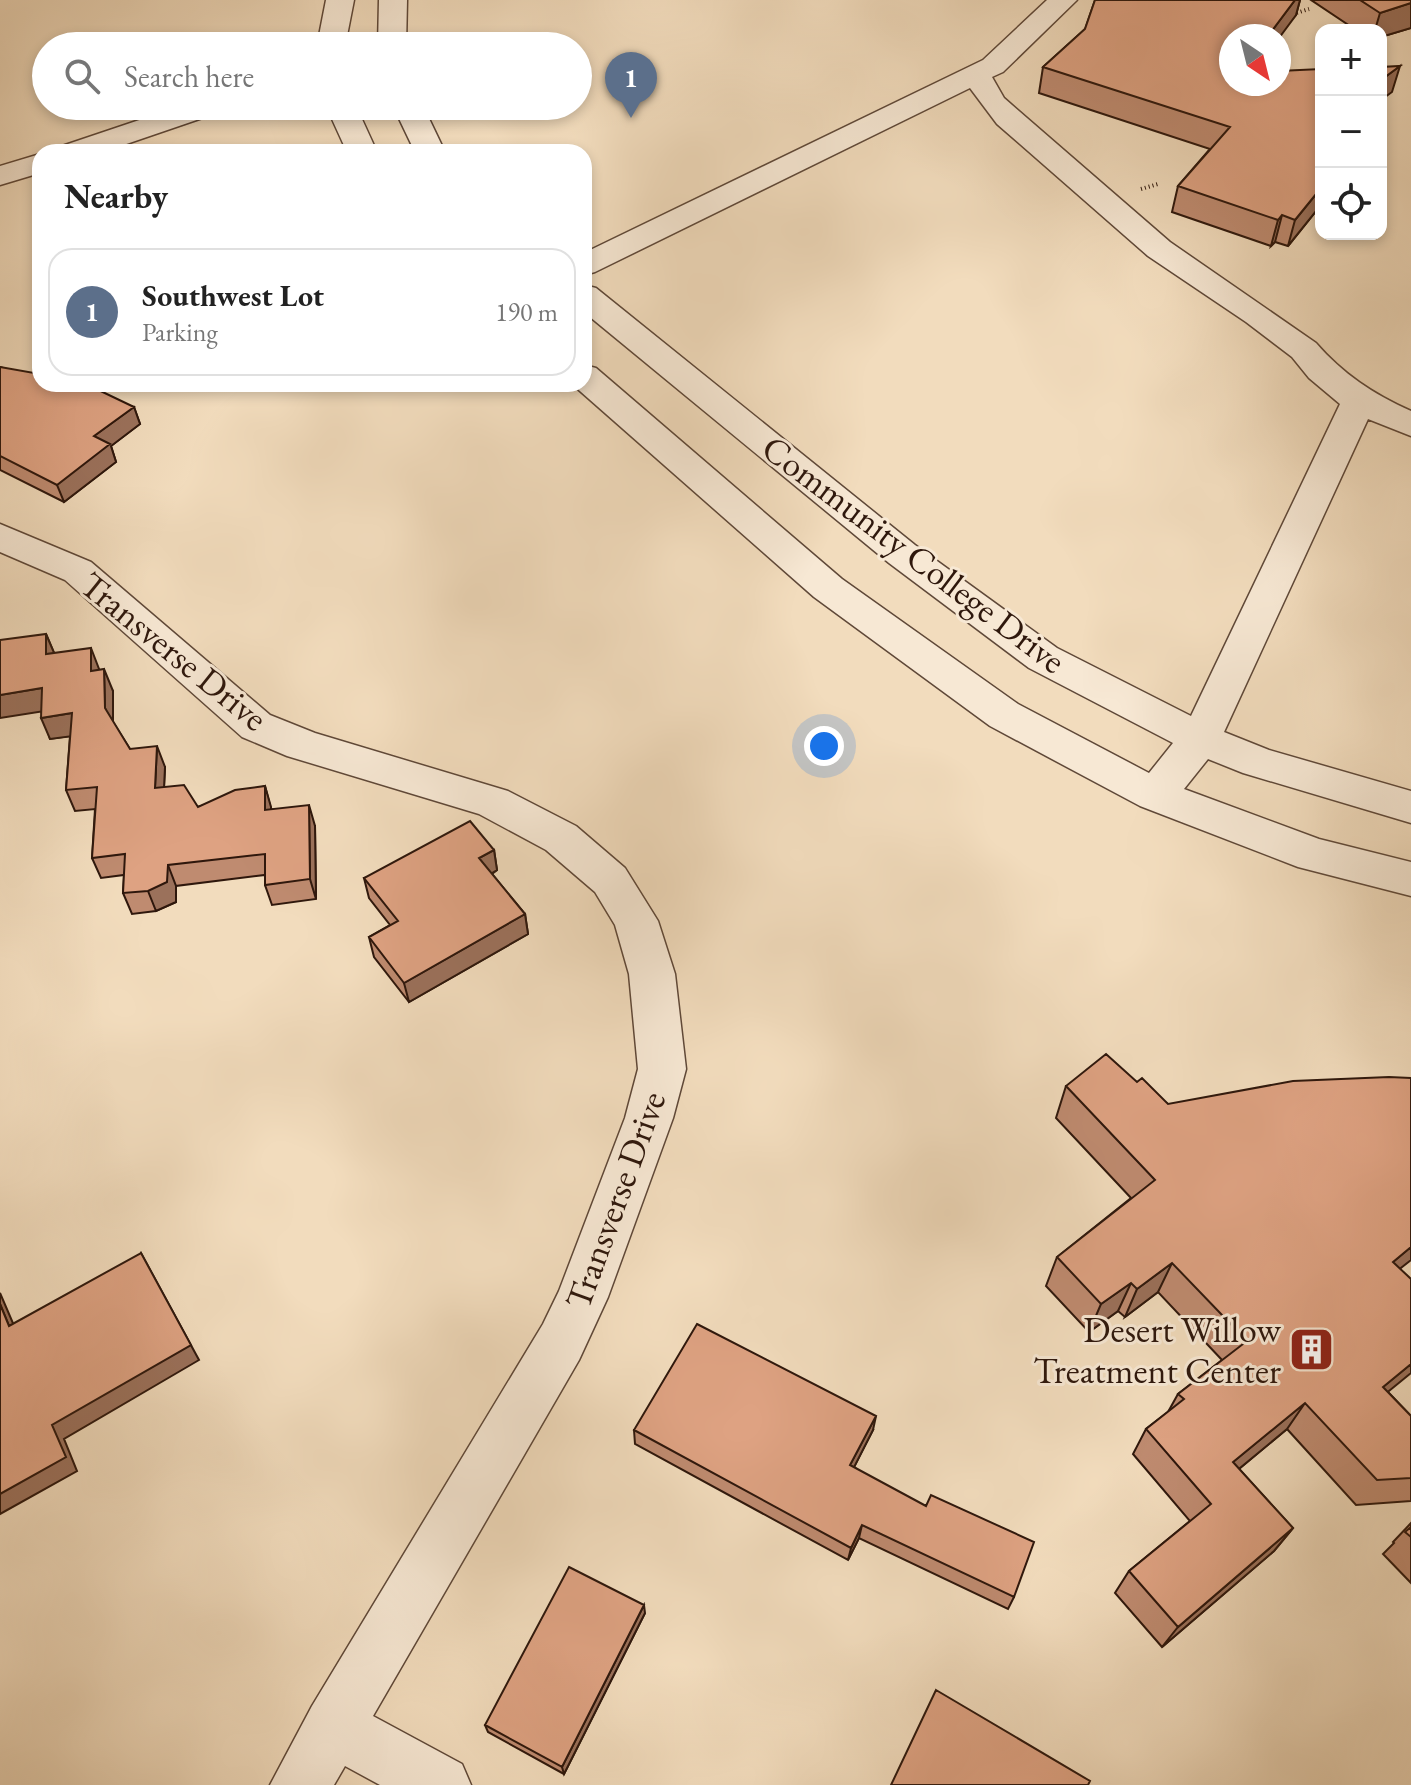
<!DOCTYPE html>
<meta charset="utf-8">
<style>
:root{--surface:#fff;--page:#f2f2f2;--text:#222;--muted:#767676;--line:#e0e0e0;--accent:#8f2418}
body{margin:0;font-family:"EB Garamond",serif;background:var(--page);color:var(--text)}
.controls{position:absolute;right:24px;top:24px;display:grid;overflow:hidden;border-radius:16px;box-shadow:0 4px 12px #0003}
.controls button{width:72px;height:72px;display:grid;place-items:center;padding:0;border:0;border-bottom:2px solid var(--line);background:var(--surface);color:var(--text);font:40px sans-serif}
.compass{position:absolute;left:1219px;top:24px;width:72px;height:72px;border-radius:50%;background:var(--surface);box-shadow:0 4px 12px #0003;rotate:145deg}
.you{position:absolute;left:824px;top:746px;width:28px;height:28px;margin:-20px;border:6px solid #fff;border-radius:50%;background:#1a73e8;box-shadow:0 0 0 12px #1a73e833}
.badge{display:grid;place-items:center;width:52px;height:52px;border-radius:50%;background:var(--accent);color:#fff;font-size:26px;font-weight:700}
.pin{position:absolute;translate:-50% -66px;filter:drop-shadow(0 2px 4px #0008)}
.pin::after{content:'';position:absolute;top:42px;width:28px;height:24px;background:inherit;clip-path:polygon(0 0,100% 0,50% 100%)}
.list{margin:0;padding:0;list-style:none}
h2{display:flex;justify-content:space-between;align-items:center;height:104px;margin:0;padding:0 32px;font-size:34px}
h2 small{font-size:26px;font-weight:400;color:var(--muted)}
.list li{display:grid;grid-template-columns:52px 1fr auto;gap:24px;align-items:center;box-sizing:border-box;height:128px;margin:0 16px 16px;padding:0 16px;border:2px solid var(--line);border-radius:24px}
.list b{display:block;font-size:30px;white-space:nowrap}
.list p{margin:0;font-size:26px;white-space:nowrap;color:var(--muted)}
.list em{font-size:26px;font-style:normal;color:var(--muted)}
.icon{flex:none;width:44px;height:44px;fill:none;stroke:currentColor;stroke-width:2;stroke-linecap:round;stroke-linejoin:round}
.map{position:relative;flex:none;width:1411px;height:1785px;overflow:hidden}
.search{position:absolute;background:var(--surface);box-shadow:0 4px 12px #0003;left:32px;top:32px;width:560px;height:88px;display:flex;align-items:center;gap:20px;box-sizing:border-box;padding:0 28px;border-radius:44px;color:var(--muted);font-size:30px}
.panel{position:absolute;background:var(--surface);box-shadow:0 4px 12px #0003;left:32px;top:144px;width:560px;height:248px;border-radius:24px}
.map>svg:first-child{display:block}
</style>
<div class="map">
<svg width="1411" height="1785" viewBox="0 0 1411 1785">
<rect width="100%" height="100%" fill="#f2dcbd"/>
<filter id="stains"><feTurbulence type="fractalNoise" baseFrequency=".0025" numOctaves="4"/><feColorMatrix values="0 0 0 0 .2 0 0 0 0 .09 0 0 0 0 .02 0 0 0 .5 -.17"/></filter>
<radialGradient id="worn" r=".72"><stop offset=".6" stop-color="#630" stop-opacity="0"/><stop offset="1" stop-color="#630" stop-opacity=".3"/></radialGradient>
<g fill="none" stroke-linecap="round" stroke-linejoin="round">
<defs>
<path id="minor" d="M 326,0 L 354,0 L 345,46 L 317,46 Z
M 379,0 L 407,0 L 406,46 L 378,46 Z
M 1047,0 L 1077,0 L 1003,72 L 992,77 L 1004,98 L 1170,242 L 1316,343 C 1343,374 1373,394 1411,411 L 1411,436 L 1368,419 L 1224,732 L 1269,750 L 1411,791 L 1411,823 L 1243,773 L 1208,759 L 1184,789 L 1319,839 L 1411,862 L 1411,896 L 1298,867 L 1140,806 L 990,726 L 814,597 L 572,384 L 584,384 L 584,365 L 596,368 L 842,579 L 1018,704 L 1149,773 L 1173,743 L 1029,668 L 889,563 L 584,312 L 584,285 L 596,288 L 915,545 L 1057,648 L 1191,716 L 1340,404 L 1309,378 L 1292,357 L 1246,322 L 1148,256 L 997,124 L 970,88 L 595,272 L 584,275 L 584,253 L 983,60 Z
M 181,106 L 225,106 L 220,112 L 103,152 L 58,152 L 62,146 Z
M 326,106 L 356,106 L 377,152 L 347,152 Z
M 393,106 L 423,106 L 445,152 L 415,152 Z
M 40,154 L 40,173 L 0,185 L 0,166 Z
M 0,524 L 91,562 L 270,715 L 315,733 L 508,791 L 576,826 L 625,868 L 658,921 L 675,974 L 686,1069 L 673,1118 L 608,1297 L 579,1360 L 373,1716 L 462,1764 L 471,1785 L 380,1785 L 345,1766 L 334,1785 L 270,1785 L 312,1706 L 543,1324 L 559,1291 L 625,1118 L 638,1069 L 629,974 L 615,925 L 595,892 L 546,850 L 479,814 L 287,756 L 242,737 L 65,580 L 0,552 Z"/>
</defs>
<use href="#minor" stroke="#5f4838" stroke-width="3"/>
<path stroke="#2e170c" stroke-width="4" stroke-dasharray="1 3" stroke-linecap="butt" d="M 1293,14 L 1309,9
M 1141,189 L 1158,184"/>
<use href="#minor" fill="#f7e8d4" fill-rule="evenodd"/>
</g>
<path fill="#bf8b70" stroke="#2e170c" stroke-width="2" d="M 1095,0 L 1300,0 L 1296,15 L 1231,84 L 1321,69 L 1321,205 L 1288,246 L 1275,242 L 1271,246 L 1172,212 L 1178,186 L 1210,149 L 1039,93 L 1043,67 L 1085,29 Z
M 1311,0 L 1411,0 L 1411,28 L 1381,37 L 1381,30 L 1356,30 Z
M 0,367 L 134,407 L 140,424 L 111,446 L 116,462 L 64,502 L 0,470 Z
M 46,634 L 54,653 L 99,670 L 113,691 L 113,722 L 130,749 L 165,767 L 164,787 L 198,807 L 265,786 L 271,809 L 315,826 L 316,899 L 272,905 L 265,885 L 265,875 L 176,886 L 176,902 L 156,911 L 132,914 L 123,893 L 124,875 L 101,878 L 92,858 L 95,809 L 75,811 L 66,790 L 70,736 L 50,739 L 41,711 Z
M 494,850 L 497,870 L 492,874 L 525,914 L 528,934 L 409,1002 L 374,957 L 369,937 L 390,925 L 369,898 L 364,878 Z
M 1137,1082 L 1400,1269 L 1388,1392 L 1411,1416 L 1411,1501 L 1356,1505 L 1287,1429 L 1239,1469 L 1293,1528 L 1274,1551 L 1162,1647 L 1115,1593 L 1129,1571 L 1190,1521 L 1133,1454 L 1146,1429 L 1168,1412 L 1178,1394 L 1222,1360 L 1158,1292 L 1125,1317 L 1118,1311 L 1089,1332 L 1046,1286 L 1057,1257 L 1131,1198 L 1056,1118 L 1066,1086 Z
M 634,1430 L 873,1430 L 854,1467 L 1014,1597 L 1008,1609 L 859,1538 L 848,1560 L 635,1444 Z
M 1411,1523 L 1411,1583 L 1383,1554 L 1394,1543 L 1393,1542 Z
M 645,1613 L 564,1774 L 488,1732 L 485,1725 Z"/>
<path fill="#9b715b" stroke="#2e170c" stroke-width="2" d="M 1295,0 L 1300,0 L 1296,15 L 1279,38 L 1279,36 L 1268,36 Z
M 1411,3 L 1411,28 L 1381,37 L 1381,30 L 1375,30 L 1380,13 Z
M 1400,66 L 1392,92 L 1381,100 L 1381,80 Z
M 1321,188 L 1321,205 L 1288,246 L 1295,220 Z
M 1282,215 L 1275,242 L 1271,246 L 1278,220 Z
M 134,407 L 140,424 L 111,446 L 116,462 L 64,502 L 57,485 L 94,436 Z
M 46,634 L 55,655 L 46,654 Z
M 91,648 L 99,669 L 99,693 L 91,671 Z
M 104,669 L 113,691 L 113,729 L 105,708 Z
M 42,688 L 51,710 L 0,718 L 0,695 Z
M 72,713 L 81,735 L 50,739 L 41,718 Z
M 157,746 L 165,767 L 163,809 L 155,788 Z
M 265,786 L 271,807 L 271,831 L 265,810 Z
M 309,805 L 315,826 L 316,899 L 310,879 Z
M 494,850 L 497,870 L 482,879 L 479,858 Z
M 168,865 L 176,886 L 176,902 L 156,911 L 148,891 Z
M 525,914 L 528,934 L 409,1002 L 404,983 Z
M 1411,1247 L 1411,1260 L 1373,1290 L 1393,1262 Z
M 141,1253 L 199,1360 L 64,1439 L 77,1471 L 0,1514 L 0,1494 L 52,1425 Z
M 1172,1263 L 1158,1292 L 1125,1317 L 1137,1289 Z
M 1131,1283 L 1118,1311 L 1089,1332 L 1101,1304 Z
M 0,1293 L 21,1342 L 9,1326 L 0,1304 Z
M 1411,1364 L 1411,1373 L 1362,1413 L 1383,1387 Z
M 1305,1403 L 1287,1429 L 1217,1487 L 1233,1462 Z
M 876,1416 L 873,1430 L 848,1479 L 850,1465 Z
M 862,1525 L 859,1538 L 848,1560 L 851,1548 Z
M 1293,1528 L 1274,1551 L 1162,1647 L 1178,1627 Z
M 644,1605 L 645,1613 L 564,1774 L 562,1767 Z"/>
<path fill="#dea282" stroke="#2e170c" stroke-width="2" d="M 1095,0 L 1295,0 L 1268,36 L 1231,36 L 1231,84 L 1279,84 L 1279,71 L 1321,69 L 1321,188 L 1295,220 L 1282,215 L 1278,220 L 1178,186 L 1230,127 L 1043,67 L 1085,29 Z
M 1360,0 L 1411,0 L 1411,3 L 1380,13 Z
M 1400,66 L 1381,80 L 1381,67 Z
M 0,367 L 40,374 L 40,384 L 86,384 L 134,407 L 94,436 L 110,444 L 57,485 L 0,456 Z
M 46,634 L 46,654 L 91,648 L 91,671 L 104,669 L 105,708 L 130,749 L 157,746 L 155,788 L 184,785 L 198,807 L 235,790 L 265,786 L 265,810 L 309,805 L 310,879 L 265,885 L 265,854 L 168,865 L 167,882 L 148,891 L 123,893 L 125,854 L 92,858 L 97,787 L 66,790 L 72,713 L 41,718 L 42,688 L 0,695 L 0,640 Z
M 470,821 L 494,850 L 479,858 L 525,914 L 404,983 L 369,937 L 398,921 L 364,878 Z
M 1106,1054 L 1137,1082 L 1142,1078 L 1168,1104 L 1293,1081 L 1389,1077 L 1411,1078 L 1411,1247 L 1393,1262 L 1411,1279 L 1411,1364 L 1383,1387 L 1411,1416 L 1411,1478 L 1377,1480 L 1305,1403 L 1233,1462 L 1293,1528 L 1178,1627 L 1129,1571 L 1211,1504 L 1146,1429 L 1184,1399 L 1178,1394 L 1247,1341 L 1172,1263 L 1137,1289 L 1131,1283 L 1101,1304 L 1057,1257 L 1155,1180 L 1066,1086 Z
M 141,1253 L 191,1345 L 52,1425 L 66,1457 L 0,1494 L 0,1304 L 9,1326 Z
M 697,1324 L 876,1416 L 850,1465 L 926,1506 L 931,1495 L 1034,1542 L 1014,1597 L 862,1525 L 851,1548 L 634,1430 Z
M 1411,1527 L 1411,1537 L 1405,1532 Z
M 569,1567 L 644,1605 L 562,1767 L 485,1725 Z
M 936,1690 L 1090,1781 L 1088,1785 L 891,1785 Z"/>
<defs>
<symbol id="building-square" viewBox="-11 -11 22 22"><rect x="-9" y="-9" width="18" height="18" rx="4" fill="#8f2418" stroke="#f7e8d4"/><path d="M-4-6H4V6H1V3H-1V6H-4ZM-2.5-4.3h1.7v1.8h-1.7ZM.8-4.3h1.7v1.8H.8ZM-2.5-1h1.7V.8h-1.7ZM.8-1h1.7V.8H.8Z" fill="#fff"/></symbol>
</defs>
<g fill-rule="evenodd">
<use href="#building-square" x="1286" y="1324" width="51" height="51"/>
</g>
<g text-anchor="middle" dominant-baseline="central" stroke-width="6" stroke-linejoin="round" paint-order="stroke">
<g font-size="36" fill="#2e170c" stroke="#f7e8d4">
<text transform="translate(914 554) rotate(37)">Community College Drive</text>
<text transform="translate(174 651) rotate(39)">Transverse Drive</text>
<text transform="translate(615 1200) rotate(-70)">Transverse Drive</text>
</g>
<g font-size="36" fill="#2e170c" stroke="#f7e8d4" text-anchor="end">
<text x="1281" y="1329">Desert Willow<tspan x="1281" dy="41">Treatment Center</tspan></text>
</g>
</g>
<rect width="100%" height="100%" filter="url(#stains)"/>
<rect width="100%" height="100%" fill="url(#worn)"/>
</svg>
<div class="controls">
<button>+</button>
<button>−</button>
<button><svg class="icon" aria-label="locate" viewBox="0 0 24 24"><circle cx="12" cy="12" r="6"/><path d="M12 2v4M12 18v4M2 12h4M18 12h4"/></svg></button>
</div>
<svg class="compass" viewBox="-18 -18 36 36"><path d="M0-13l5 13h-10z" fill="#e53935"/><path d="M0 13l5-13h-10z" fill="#767676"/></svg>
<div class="you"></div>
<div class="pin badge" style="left:631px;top:118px;background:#5c6f8a">1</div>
<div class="search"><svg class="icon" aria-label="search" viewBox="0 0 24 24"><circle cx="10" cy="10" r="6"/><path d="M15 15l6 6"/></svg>Search here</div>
<section class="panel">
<h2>Nearby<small></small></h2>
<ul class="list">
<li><span class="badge" style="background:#5c6f8a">1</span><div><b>Southwest Lot</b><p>Parking</p></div><em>190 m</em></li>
</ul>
</section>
</div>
